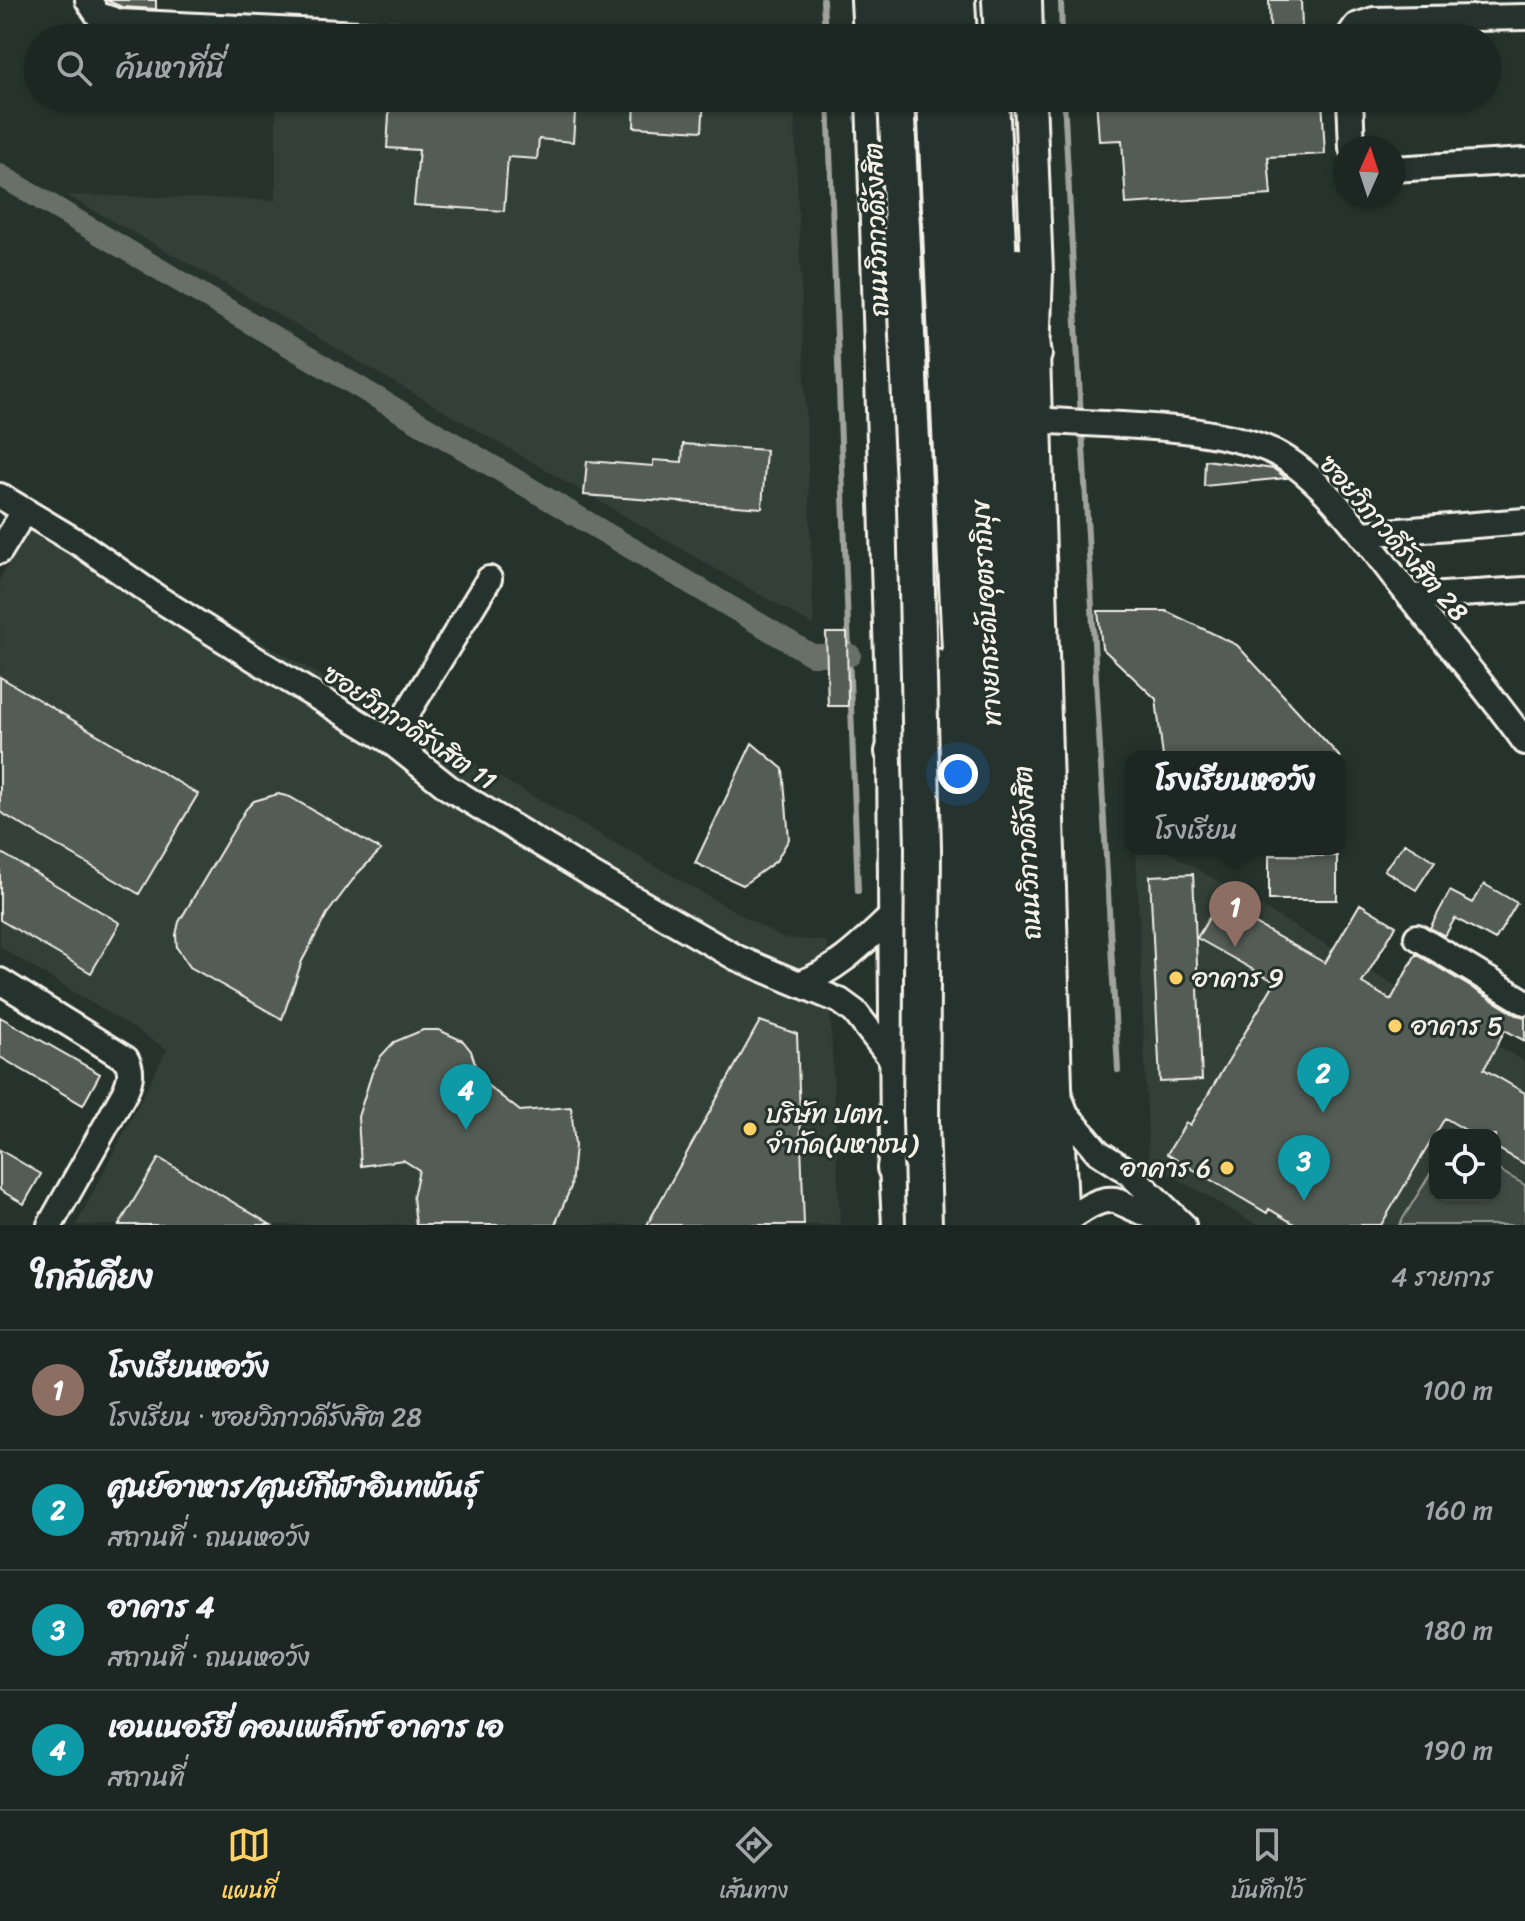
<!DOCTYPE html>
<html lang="th">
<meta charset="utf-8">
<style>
:root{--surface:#1c2622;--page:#252e2a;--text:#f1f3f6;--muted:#a0a5a5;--line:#3a4340;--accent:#ffd166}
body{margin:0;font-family:Sriracha,"Playpen Sans Thai",sans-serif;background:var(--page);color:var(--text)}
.controls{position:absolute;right:24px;bottom:24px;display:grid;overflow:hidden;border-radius:16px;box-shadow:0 2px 6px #0004}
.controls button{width:72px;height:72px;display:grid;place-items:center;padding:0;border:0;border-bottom:2px solid var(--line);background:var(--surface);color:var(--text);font:40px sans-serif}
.compass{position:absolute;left:1333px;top:136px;width:72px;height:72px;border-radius:50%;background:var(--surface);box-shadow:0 2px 6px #0004;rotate:3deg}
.you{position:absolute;left:958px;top:774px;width:28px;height:28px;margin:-20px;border:6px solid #fff;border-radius:50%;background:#1a73e8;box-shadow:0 0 0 12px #1a73e833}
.badge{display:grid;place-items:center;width:52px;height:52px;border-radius:50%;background:var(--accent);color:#fff;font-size:26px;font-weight:700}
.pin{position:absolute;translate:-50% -66px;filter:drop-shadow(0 2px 4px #0008)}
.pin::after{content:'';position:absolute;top:42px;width:28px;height:24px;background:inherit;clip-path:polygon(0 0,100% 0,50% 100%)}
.popup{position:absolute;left:1125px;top:751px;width:220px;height:104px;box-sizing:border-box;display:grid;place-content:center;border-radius:16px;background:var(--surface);filter:drop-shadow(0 2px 6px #0005);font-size:26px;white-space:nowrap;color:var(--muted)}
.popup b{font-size:30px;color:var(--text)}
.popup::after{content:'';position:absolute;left:50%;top:100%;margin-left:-16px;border:16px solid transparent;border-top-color:var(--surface)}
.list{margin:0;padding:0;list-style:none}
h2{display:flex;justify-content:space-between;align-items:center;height:104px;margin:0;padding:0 32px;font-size:34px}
h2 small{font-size:26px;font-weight:400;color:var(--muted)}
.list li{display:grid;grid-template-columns:52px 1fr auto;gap:24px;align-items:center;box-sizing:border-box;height:120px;padding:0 32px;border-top:2px solid var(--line)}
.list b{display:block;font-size:30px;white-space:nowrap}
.list p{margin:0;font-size:26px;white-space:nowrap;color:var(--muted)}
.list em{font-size:26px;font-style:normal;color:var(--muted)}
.icon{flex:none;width:44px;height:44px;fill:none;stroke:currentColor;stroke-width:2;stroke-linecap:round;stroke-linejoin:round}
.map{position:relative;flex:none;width:1525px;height:1225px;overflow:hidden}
.search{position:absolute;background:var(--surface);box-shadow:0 2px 6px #0004;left:24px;right:24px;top:24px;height:88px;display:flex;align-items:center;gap:20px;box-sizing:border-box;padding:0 28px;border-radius:44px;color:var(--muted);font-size:30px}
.sheet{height:584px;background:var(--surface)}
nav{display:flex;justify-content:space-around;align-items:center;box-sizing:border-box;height:112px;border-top:2px solid var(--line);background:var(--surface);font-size:22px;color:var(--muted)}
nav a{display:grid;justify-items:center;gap:4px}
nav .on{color:var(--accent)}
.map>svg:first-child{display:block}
</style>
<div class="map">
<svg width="1525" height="1225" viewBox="0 0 1525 1225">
<rect width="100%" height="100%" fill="#26332d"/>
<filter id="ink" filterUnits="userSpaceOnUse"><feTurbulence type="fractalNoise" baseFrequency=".0125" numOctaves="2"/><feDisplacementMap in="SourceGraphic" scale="16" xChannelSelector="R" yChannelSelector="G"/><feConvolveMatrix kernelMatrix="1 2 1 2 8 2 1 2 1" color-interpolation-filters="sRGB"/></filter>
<g filter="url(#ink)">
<path fill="#333f39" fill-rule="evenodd" d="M 276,98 L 794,98 L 814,626 L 220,281 L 66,195 L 276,200 Z
M 29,528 L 239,629 L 782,938 L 827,941 L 840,1225 L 76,1225 L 167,1049 L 0,947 L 0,578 Z
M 1136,849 L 1163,849 L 1525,1062 L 1525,1225 L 1257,1225 L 1149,1162 ZM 1435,1135 L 1495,1135 L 1495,1195 L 1435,1195 Z"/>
<path fill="#414b45" stroke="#9a9e96" stroke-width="2" d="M 1435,1166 L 1435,1195 L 1495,1195 L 1495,1168 L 1525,1185 L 1525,1225 L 1399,1225 Z"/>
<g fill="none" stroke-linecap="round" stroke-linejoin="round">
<path stroke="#9fa39b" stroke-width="6" d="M 823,0 L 825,38
M 1061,0 L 1062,38
M 828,98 L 858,891
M 1064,98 L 1081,418
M 1082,429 L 1118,1070"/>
<path stroke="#676f68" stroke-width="22" d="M 0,175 L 812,655 L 850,655"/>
</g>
<path fill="#525c55" stroke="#f4f1e8" stroke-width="2" d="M 106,0 L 156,0 L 156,9 L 122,7 Z
M 1269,0 L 1301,0 L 1302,28 L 1270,29 Z
M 390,98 L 576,98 L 573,142 L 539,139 L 537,159 L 508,157 L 504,211 L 414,205 L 419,150 L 387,148 Z
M 635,98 L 704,98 L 702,131 L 634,127 Z
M 1096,98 L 1322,98 L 1325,154 L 1268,157 L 1271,195 L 1126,204 L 1122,140 L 1099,141 Z
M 683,444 L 766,450 L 762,508 L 584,495 L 587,461 L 653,466 L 653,460 L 682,462 Z
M 1205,460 L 1274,469 L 1286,478 L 1204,486 Z
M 1098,611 L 1166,611 L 1237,645 L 1340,757 L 1163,757 L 1156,699 L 1102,648 Z
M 826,633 L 847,633 L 848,706 L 828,706 Z
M 0,677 L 198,794 L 139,894 L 0,812 Z
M 752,743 L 783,769 L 789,839 L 776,861 L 743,885 L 695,863 Z
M 278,794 L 290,797 L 381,850 L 358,873 L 327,914 L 302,961 L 282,1019 L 190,967 L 177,948 L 176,935 L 179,922 L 246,809 L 254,801 Z
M 1405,843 L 1435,861 L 1416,890 L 1384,870 Z
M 0,852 L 120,923 L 91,973 L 0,920 Z
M 1269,855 L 1337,856 L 1337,900 L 1269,900 Z
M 1193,874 L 1202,1080 L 1160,1082 L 1150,876 Z
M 1484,884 L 1517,903 L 1495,940 L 1455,918 L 1445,936 L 1430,928 L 1450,891 L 1473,903 Z
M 1218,903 L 1325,963 L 1360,904 L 1396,926 L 1362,983 L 1391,1000 L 1416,954 L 1517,1015 L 1525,1017 L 1525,1041 L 1505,1030 L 1484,1069 L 1525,1093 L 1525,1164 L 1495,1147 L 1495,1135 L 1474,1135 L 1445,1118 L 1381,1225 L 1296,1225 L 1269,1209 L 1267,1213 L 1167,1154 L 1186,1123 L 1190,1125 L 1275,982 L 1197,938 Z
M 0,1017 L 100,1074 L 83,1105 L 0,1057 Z
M 760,1021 L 797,1034 L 804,1225 L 647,1225 Z
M 423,1030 L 439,1030 L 463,1041 L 471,1051 L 477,1070 L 487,1085 L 520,1111 L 571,1107 L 575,1146 L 571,1187 L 555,1225 L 416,1225 L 413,1197 L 419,1170 L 403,1160 L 361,1166 L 358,1117 L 372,1073 L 381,1056 L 394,1042 Z
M 0,1150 L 41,1174 L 24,1204 L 0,1190 Z
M 159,1158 L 271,1225 L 119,1225 Z"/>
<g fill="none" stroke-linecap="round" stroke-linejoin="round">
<defs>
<path id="minor" d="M 88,0 L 98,15 L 119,22 L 438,38
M 1348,38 L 1356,26 L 1374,20 L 1525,17
M 1350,98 L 1352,148
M 1393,169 L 1525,161
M 1037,420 C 1110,426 1197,423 1265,448 C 1321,469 1374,553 1412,599 C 1450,647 1490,692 1525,742
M 0,496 L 82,545 L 159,599 L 274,671 L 390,741 L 449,788 L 589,873 L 737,958 L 840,1001 L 855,1012 L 894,1062
M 1362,534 L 1525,521
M 0,551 L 25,510
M 1410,597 L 1525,590
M 390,741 L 489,579
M 1417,937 L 1525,1002
M 0,981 L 126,1059 C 133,1071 130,1080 125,1092 L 50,1225
M 801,983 C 839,969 864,942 893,915
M 1059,1096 L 1066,1114 L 1098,1152 L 1126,1170 L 1183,1225
M 1063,1223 C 1079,1213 1095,1198 1115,1200 L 1172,1225"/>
<path id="major" d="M 867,0 L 869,38
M 1026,0 L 1027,38
M 872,98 L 893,752 L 896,1145 L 893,1168
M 1030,98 L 1037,272 L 1034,354 L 1056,1086 L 1063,1225"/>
<path id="highway" d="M 905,0 L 907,38
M 930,0 L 932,38
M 957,0 L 959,38
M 1000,0 L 1002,38
M 874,38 L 889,0
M 935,98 L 986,1225
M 961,98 L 1013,1225
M 991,98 L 1045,1225
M 1018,266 L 1034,354
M 935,666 L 940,786 L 943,1002 L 953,1225
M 893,752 L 940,786
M 896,1145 L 900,1225"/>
</defs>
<use href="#minor" stroke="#f4f1e8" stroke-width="30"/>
<use href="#major" stroke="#f4f1e8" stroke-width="36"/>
<use href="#highway" stroke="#f4f1e8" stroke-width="40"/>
<use href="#minor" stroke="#26332d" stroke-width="24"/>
<use href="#major" stroke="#26332d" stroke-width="30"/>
<use href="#highway" stroke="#26332d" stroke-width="34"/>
<defs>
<path id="highway-bridge" d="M 896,98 L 915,506 L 923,849 L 921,1120 L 924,1225"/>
</defs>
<use href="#highway-bridge" stroke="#f4f1e8" stroke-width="40" stroke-linecap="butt"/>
<use href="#highway-bridge" stroke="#26332d" stroke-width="34"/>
</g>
</g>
<g fill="#ffd166" stroke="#26332d" stroke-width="3">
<circle cx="1176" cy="978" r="8"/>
<circle cx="1395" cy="1026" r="8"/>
<circle cx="750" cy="1129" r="8"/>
<circle cx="1227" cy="1168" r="8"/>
</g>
<g text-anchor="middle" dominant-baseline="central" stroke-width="6" stroke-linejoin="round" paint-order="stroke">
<g font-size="26" fill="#f4f1e8" stroke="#26332d">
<text transform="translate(876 230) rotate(-92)">ถนนวิภาวดีรังสิต</text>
<text transform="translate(1394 538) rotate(49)">ซอยวิภาวดีรังสิต 28</text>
<text transform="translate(986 613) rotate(-93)">ทางยกระดับอุตราภิมุข</text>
<text transform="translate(410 727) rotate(34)">ซอยวิภาวดีรังสิต 11</text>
<text transform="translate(1027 853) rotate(-93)">ถนนวิภาวดีรังสิต</text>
</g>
<g font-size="26" fill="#f4f1e8" stroke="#26332d" text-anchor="start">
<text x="1192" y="978">อาคาร 9</text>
<text x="1411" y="1026">อาคาร 5</text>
<text x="766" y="1114">บริษัท ปตท.<tspan x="766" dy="30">จำกัด(มหาชน)</tspan></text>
<text x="1211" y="1168" text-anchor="end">อาคาร 6</text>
</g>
</g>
</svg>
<div class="controls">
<button><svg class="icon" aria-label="locate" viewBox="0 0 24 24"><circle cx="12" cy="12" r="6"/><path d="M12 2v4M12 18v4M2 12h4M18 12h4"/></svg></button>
</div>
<svg class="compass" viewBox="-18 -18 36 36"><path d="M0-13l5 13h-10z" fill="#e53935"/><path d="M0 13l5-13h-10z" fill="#a0a5a5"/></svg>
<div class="you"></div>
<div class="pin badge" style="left:1235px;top:947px;background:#8d6e63">1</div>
<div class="popup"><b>โรงเรียนหอวัง</b>โรงเรียน</div>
<div class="pin badge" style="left:1323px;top:1113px;background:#0f9aa8">2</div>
<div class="pin badge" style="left:1304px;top:1201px;background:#0f9aa8">3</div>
<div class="pin badge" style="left:466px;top:1130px;background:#0f9aa8">4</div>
<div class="search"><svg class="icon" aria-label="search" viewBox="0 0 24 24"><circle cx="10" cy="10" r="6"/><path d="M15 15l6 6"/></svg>ค้นหาที่นี่</div>
</div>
<section class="sheet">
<h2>ใกล้เคียง<small>4 รายการ</small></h2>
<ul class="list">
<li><span class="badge" style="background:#8d6e63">1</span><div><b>โรงเรียนหอวัง</b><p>โรงเรียน · ซอยวิภาวดีรังสิต 28</p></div><em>100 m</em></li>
<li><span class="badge" style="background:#0f9aa8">2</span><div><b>ศูนย์อาหาร/ศูนย์กีฬาอินทพันธุ์</b><p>สถานที่ · ถนนหอวัง</p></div><em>160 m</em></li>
<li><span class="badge" style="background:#0f9aa8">3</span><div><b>อาคาร 4</b><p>สถานที่ · ถนนหอวัง</p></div><em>180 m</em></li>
<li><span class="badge" style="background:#0f9aa8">4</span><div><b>เอนเนอร์ยี่ คอมเพล็กซ์ อาคาร เอ</b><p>สถานที่</p></div><em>190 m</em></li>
</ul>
</section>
<nav>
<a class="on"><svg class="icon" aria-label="map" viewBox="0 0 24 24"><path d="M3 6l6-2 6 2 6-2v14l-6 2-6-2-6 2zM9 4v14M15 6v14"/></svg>แผนที่</a>
<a><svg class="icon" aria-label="directions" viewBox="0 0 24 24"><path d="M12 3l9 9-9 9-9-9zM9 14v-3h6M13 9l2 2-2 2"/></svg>เส้นทาง</a>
<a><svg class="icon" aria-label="saved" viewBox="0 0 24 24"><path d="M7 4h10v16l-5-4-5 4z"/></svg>บันทึกไว้</a>
</nav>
